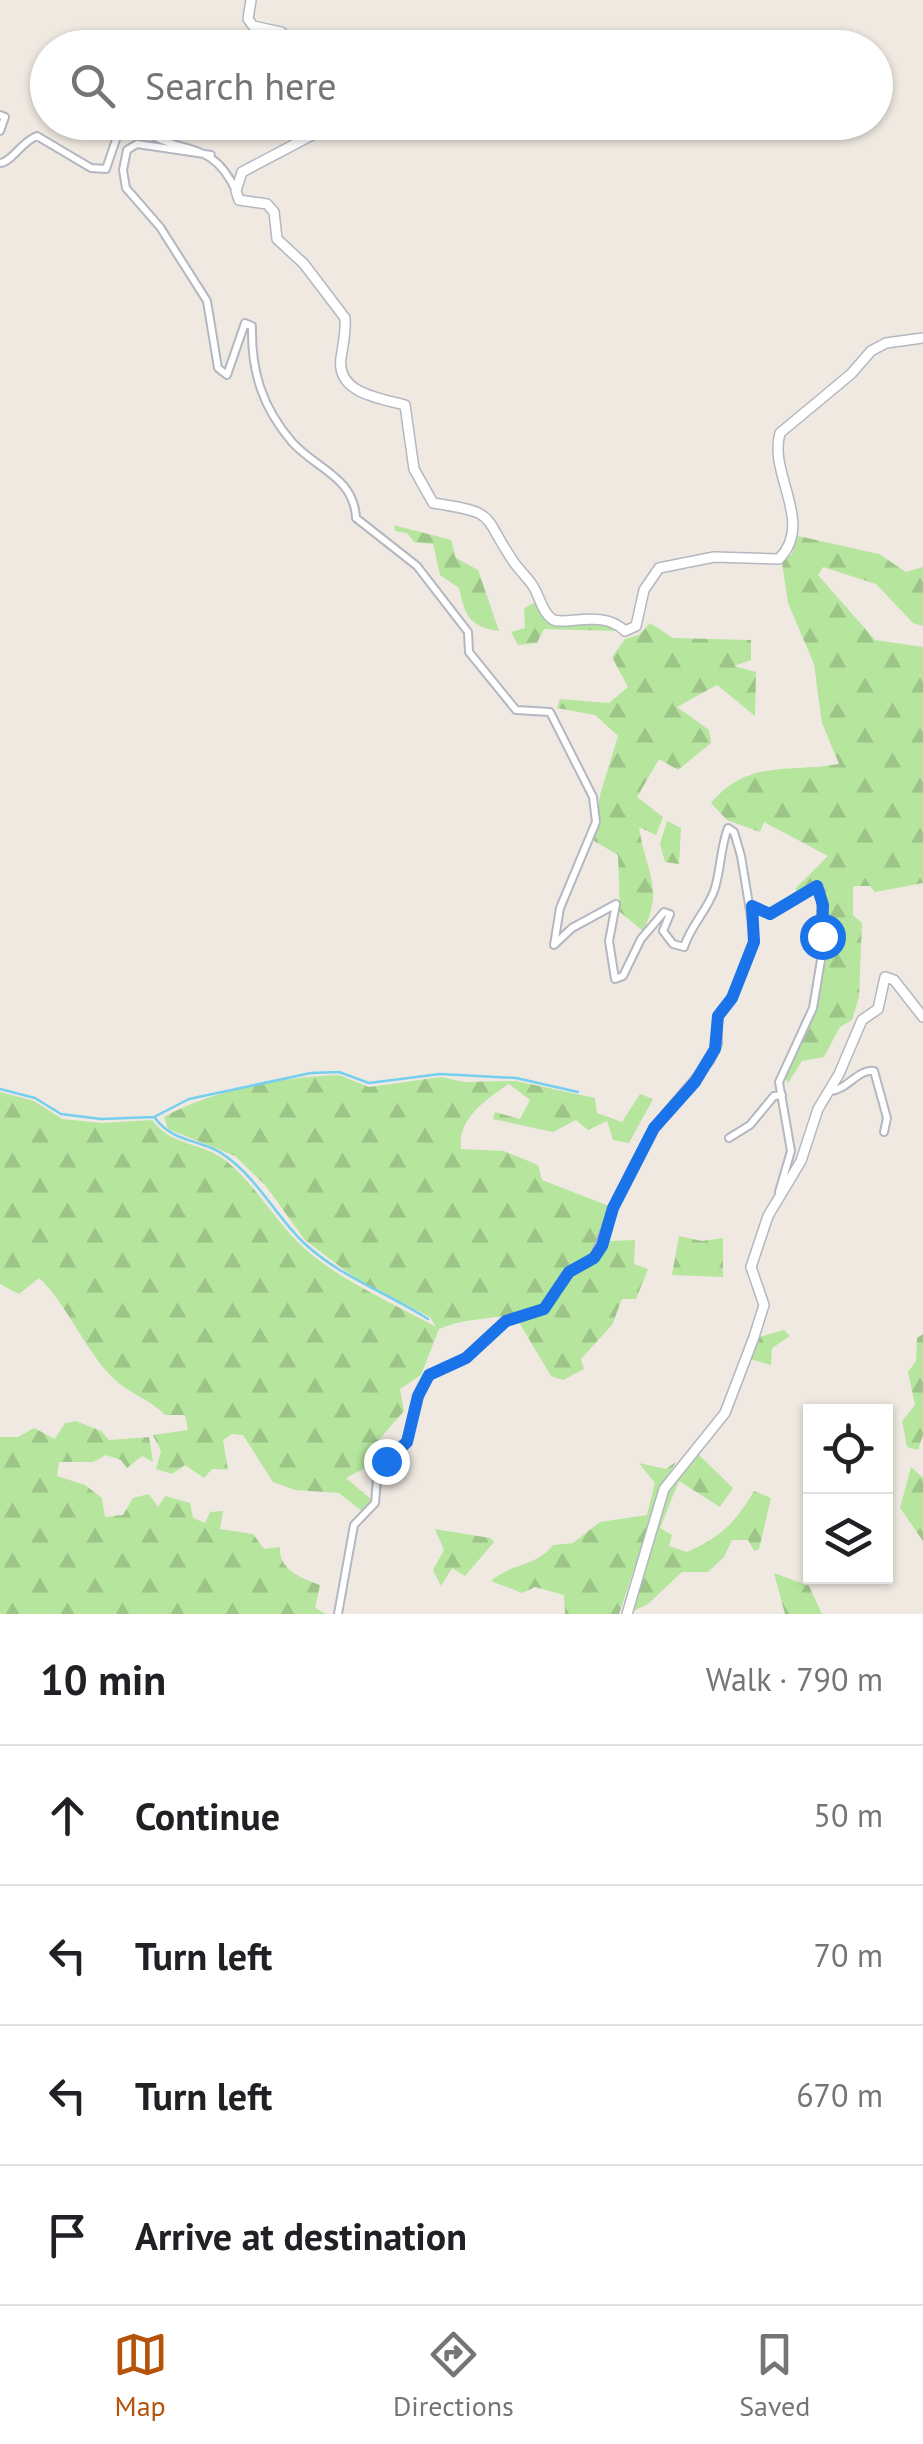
<!DOCTYPE html>
<meta charset="utf-8">
<style>
:root{--surface:#fff;--page:#f2f2f2;--text:#202124;--muted:#757577;--line:#e0e0e0;--accent:#b45309}
body{margin:0;font-family:"PT Sans",sans-serif;background:var(--page);color:var(--text)}
.controls{position:absolute;right:30px;bottom:30px;display:grid;overflow:hidden;border-radius:0px;box-shadow:0 2px 8px #0004}
.controls button{width:90px;height:90px;display:grid;place-items:center;padding:0;border:0;border-bottom:2px solid var(--line);background:var(--surface);color:var(--text);font:50px sans-serif}
.stop{position:absolute;width:30px;height:30px;margin:-22px;border:8px solid #1a73e8;border-radius:50%;background:#fff}
.stop.end{background:#1a73e8;border-color:#fff;box-shadow:0 2px 10px #0008}
.list{margin:0;padding:0;list-style:none}
h2{display:flex;justify-content:space-between;align-items:center;height:130px;margin:0;padding:0 40px;font-size:42px}
h2 small{font-size:32px;font-weight:400;color:var(--muted)}
.list li{display:grid;grid-template-columns:65px 1fr auto;gap:30px;align-items:center;box-sizing:border-box;height:140px;padding:0 40px;border-top:2px solid var(--line)}
.list b{display:block;font-size:38px;white-space:nowrap}
.list em{font-size:32px;font-style:normal;color:var(--muted)}
.icon{flex:none;width:55px;height:55px;fill:none;stroke:currentColor;stroke-width:2;stroke-linecap:round;stroke-linejoin:round}
.map{position:relative;flex:none;width:923px;height:1614px;overflow:hidden}
.search{position:absolute;background:var(--surface);box-shadow:0 2px 8px #0004;left:30px;right:30px;top:30px;height:110px;display:flex;align-items:center;gap:25px;box-sizing:border-box;padding:0 35px;border-radius:55px;color:var(--muted);font-size:38px}
.sheet{height:690px;background:var(--surface)}
nav{display:flex;justify-content:space-around;align-items:center;box-sizing:border-box;height:140px;border-top:2px solid var(--line);background:var(--surface);font-size:28px;color:var(--muted)}
nav a{display:grid;justify-items:center;gap:5px}
nav .on{color:var(--accent)}
.map>svg:first-child{display:block}
</style>
<div class="map">
<svg width="923" height="1614" viewBox="0 0 923 1614">
<defs>
<pattern id="forest-firs" width="22" height="20" patternUnits="userSpaceOnUse" patternTransform="scale(2.5)"><rect width="22" height="20" fill="#b6e59e"/><path d="M5 1l3.5 6h-7zM16 11l3.5 6h-7z" fill="#9dc588"/></pattern>
</defs>
<rect width="100%" height="100%" fill="#efe9e1"/>
<path fill="url(#forest-firs)" d="M 394,525 L 451,540 L 456,558 L 478,570 L 499,631 C 469,627 465,615 459,588 L 440,575 L 433,544 L 414,542 L 407,533 L 395,531 Z
M 798,536 L 879,554 L 906,572 L 923,567 L 923,626 L 913,623 L 876,584 L 823,567 L 818,575 L 875,640 L 923,647 L 923,883 L 875,892 L 870,886 L 853,886 L 853,915 L 862,923 L 859,997 L 852,1020 L 840,1027 L 824,1057 L 802,1061 L 788,1083 L 784,1076 C 796,1056 811,1028 817,1005 C 824,982 835,899 818,883 L 799,894 L 795,889 L 828,856 L 764,822 L 760,832 L 727,820 L 711,803 C 748,759 787,773 839,764 L 822,723 L 814,664 L 788,603 L 782,563 L 792,554 Z
M 536,602 L 547,620 L 612,626 L 620,631 L 544,629 L 537,643 L 518,645 L 511,632 L 525,628 L 524,608 Z
M 650,623 L 673,638 L 751,640 L 751,660 L 734,666 L 756,672 L 755,716 L 717,685 L 677,707 L 709,730 L 711,743 L 678,770 L 659,759 L 637,797 L 663,817 L 656,835 L 639,827 C 645,870 665,888 643,931 L 620,912 L 618,855 L 594,841 L 600,795 L 618,736 L 595,715 L 557,708 L 560,699 L 609,703 L 628,687 L 612,657 L 625,639 L 639,635 Z
M 667,821 L 681,828 L 679,864 L 665,862 L 660,844 Z
M 339,1075 L 369,1087 L 441,1077 L 465,1082 L 516,1081 L 595,1098 L 597,1113 L 622,1122 L 640,1094 L 653,1099 L 629,1143 L 613,1140 L 607,1121 L 588,1130 L 576,1120 L 553,1132 L 493,1119 L 495,1112 L 520,1119 L 530,1100 L 509,1084 C 486,1099 457,1119 461,1149 L 504,1151 L 538,1165 L 542,1180 L 609,1206 L 603,1234 L 592,1253 L 561,1275 L 543,1304 C 510,1322 472,1314 439,1329 L 421,1375 L 400,1389 L 404,1411 L 376,1443 L 367,1467 L 346,1478 L 371,1499 L 363,1512 L 339,1493 L 295,1490 L 273,1482 L 243,1435 L 232,1434 L 223,1440 L 228,1470 L 212,1469 L 204,1478 L 185,1465 L 172,1474 L 156,1469 L 161,1451 L 153,1435 L 188,1430 L 185,1415 L 165,1415 C 150,1399 127,1393 111,1376 C 83,1347 67,1304 39,1278 L 19,1294 L 0,1284 L 0,1092 L 34,1101 L 62,1119 L 102,1123 L 152,1120 C 171,1146 201,1142 225,1160 C 256,1185 274,1220 303,1247 C 340,1281 393,1303 436,1327 L 430,1317 L 359,1281 L 305,1240 L 265,1185 L 235,1156 L 168,1129 L 164,1117 C 215,1089 281,1077 339,1075 Z
M 679,1236 L 702,1241 L 723,1238 L 723,1277 L 672,1275 Z
M 635,1240 L 634,1264 L 648,1269 L 636,1299 L 622,1299 L 612,1325 L 581,1359 L 584,1369 L 563,1380 L 551,1376 L 517,1319 C 567,1304 540,1300 569,1276 C 584,1264 598,1258 610,1241 Z
M 784,1330 L 790,1336 L 772,1348 L 771,1365 L 750,1359 L 759,1337 Z
M 923,1334 L 923,1435 L 918,1450 L 907,1447 L 902,1421 L 915,1405 L 908,1372 L 916,1361 L 917,1338 Z
M 76,1421 L 101,1431 L 109,1440 L 149,1437 L 153,1462 L 142,1456 L 127,1468 L 121,1460 L 106,1455 L 93,1462 L 59,1462 L 57,1476 L 85,1485 L 102,1498 L 105,1517 L 123,1515 L 133,1498 L 149,1494 L 158,1507 L 165,1496 L 190,1503 L 193,1518 L 205,1523 L 210,1512 L 223,1511 L 220,1529 L 253,1534 L 264,1549 L 280,1547 C 278,1569 301,1578 320,1585 L 315,1608 L 326,1614 L 0,1614 L 0,1437 L 18,1437 L 34,1428 L 55,1439 L 65,1423 Z
M 698,1454 L 733,1488 L 720,1507 L 679,1481 L 660,1528 L 672,1535 L 669,1546 L 687,1552 C 721,1537 735,1523 754,1491 L 771,1498 L 759,1549 L 754,1551 L 748,1540 L 732,1540 L 724,1557 L 708,1572 L 682,1572 L 648,1604 L 631,1612 L 666,1493 Z
M 676,1462 L 662,1486 L 619,1614 L 565,1614 L 564,1595 L 535,1587 L 522,1593 L 491,1581 C 511,1563 536,1567 553,1545 L 573,1543 L 600,1522 L 647,1515 L 655,1483 L 639,1463 L 666,1469 Z
M 911,1467 L 923,1478 L 923,1541 L 900,1508 Z
M 435,1529 L 490,1538 L 494,1542 L 465,1576 L 452,1568 L 441,1586 L 433,1570 L 444,1550 Z
M 774,1573 L 809,1586 L 822,1614 L 785,1614 Z"/>
<g fill="none" stroke-linecap="round" stroke-linejoin="round">
<path stroke="#75cff0" stroke-width="2.5" d="M 0,1089 L 35,1098 L 61,1114 L 101,1119 L 154,1117 L 189,1099 L 311,1073 L 339,1072 L 369,1083 L 440,1074 L 516,1078 L 578,1092
M 155,1118 C 174,1144 204,1139 227,1157 C 259,1181 276,1216 304,1243 C 339,1276 387,1293 428,1319"/>
<defs>
<path id="street" d="M 0,115 L 5,117 L 0,131
M 137,122 C 172,161 209,131 236,191
M 211,155 L 137,144 L 127,150 L 123,170 L 126,188 L 160,227 L 207,301 L 218,368 L 227,375 L 245,323 L 252,326 C 251,371 262,407 292,442 C 316,469 354,477 356,518 L 417,566 L 468,632 L 469,652 L 516,710 L 550,712 L 593,797 L 596,822 L 560,908 L 554,945 L 572,928 L 616,904 L 609,941 L 615,979 L 623,976 L 641,939 L 664,912 L 670,914 L 663,931 L 673,944 L 684,947 C 691,925 706,912 714,891 C 721,871 720,848 728,828 L 734,832 L 741,856 L 755,941 L 732,998 L 718,1016 L 718,1044 L 710,1061 L 654,1127 L 613,1208 L 594,1258 L 569,1272 L 544,1309 L 506,1321 L 466,1358 L 429,1375 L 418,1395 L 407,1442 L 387,1461 L 377,1479 L 375,1503 L 354,1525 L 338,1614
M 0,163 C 11,163 22,141 37,136 L 91,168 L 106,169 L 122,122
M 752,907 L 770,914 L 811,888 L 821,891 L 821,960 L 813,1008 L 779,1082 L 791,1151 L 779,1192
M 830,1091 C 848,1090 857,1069 874,1071 L 887,1118 L 884,1132
M 729,1138 L 750,1125 L 774,1096 L 782,1095"/>
<path id="secondary" d="M 251,0 L 248,19 L 253,26 L 281,32 L 299,48
M 337,122 L 242,172 L 236,191 L 239,200 L 267,204 L 274,212 L 277,239 L 304,264 L 345,318 C 346,333 343,344 341,358 C 336,393 379,398 405,405 L 414,469 L 433,503 C 498,513 481,513 513,561 C 519,570 527,577 533,586 C 539,595 542,612 552,619 C 563,627 602,608 625,631 L 636,626 L 644,590 L 659,568 L 714,557 L 779,559 C 815,522 768,475 780,433 L 851,374 L 871,351 L 886,343 L 923,338
M 627,1614 L 664,1489 L 725,1413 L 754,1337 L 764,1305 L 751,1267 L 768,1216 L 801,1161 L 818,1109 L 839,1074 L 862,1020 L 878,1009 L 885,977 L 894,980 L 923,1017"/>
</defs>
<use href="#street" stroke="#b4b7c1" stroke-width="10"/>
<use href="#secondary" stroke="#b4b7c1" stroke-width="12"/>
<use href="#street" stroke="#fff" stroke-width="6"/>
<use href="#secondary" stroke="#fff" stroke-width="9"/>
</g>
<g fill="none" stroke-linecap="round" stroke-linejoin="round">
<path stroke="#1a73e8" stroke-width="12" d="M 386,1461 L 407,1442 L 418,1396 L 429,1375 L 466,1358 L 506,1321 L 544,1309 L 569,1272 L 594,1258 L 602,1246 L 613,1208 L 654,1128 L 695,1082 L 715,1049 L 718,1016 L 732,998 L 754,942 L 752,906 L 770,914 L 817,886 L 823,905 L 822,936"/>
</g>
</svg>
<div class="controls">
<button><svg class="icon" aria-label="locate" viewBox="0 0 24 24"><circle cx="12" cy="12" r="6"/><path d="M12 2v4M12 18v4M2 12h4M18 12h4"/></svg></button>
<button><svg class="icon" aria-label="layers" viewBox="0 0 24 24"><path d="M12 4l9 5-9 5-9-5zM3 14l9 5 9-5"/></svg></button>
</div>
<div class="stop" style="left:822px;top:936px"></div>
<div class="stop end" style="left:386px;top:1461px"></div>
<div class="search"><svg class="icon" aria-label="search" viewBox="0 0 24 24"><circle cx="10" cy="10" r="6"/><path d="M15 15l6 6"/></svg>Search here</div>
</div>
<section class="sheet">
<h2>10 min<small>Walk · 790 m</small></h2>
<ul class="list">
<li><svg class="icon" aria-label="ahead" viewBox="0 0 24 24"><path d="M12 20V5M6 11l6-6 6 6"/></svg><div><b>Continue</b></div><em>50 m</em></li>
<li><svg class="icon" aria-label="left" viewBox="0 0 24 24"><path d="M17 20v-9H6M10 6l-5 5 5 5"/></svg><div><b>Turn left</b></div><em>70 m</em></li>
<li><svg class="icon" aria-label="left" viewBox="0 0 24 24"><path d="M17 20v-9H6M10 6l-5 5 5 5"/></svg><div><b>Turn left</b></div><em>670 m</em></li>
<li><svg class="icon" aria-label="arrive" viewBox="0 0 24 24"><path d="M6 21V4h12l-3 4 3 4H6"/></svg><div><b>Arrive at destination</b></div></li>
</ul>
</section>
<nav>
<a class="on"><svg class="icon" aria-label="map" viewBox="0 0 24 24"><path d="M3 6l6-2 6 2 6-2v14l-6 2-6-2-6 2zM9 4v14M15 6v14"/></svg>Map</a>
<a><svg class="icon" aria-label="directions" viewBox="0 0 24 24"><path d="M12 3l9 9-9 9-9-9zM9 14v-3h6M13 9l2 2-2 2"/></svg>Directions</a>
<a><svg class="icon" aria-label="saved" viewBox="0 0 24 24"><path d="M7 4h10v16l-5-4-5 4z"/></svg>Saved</a>
</nav>
